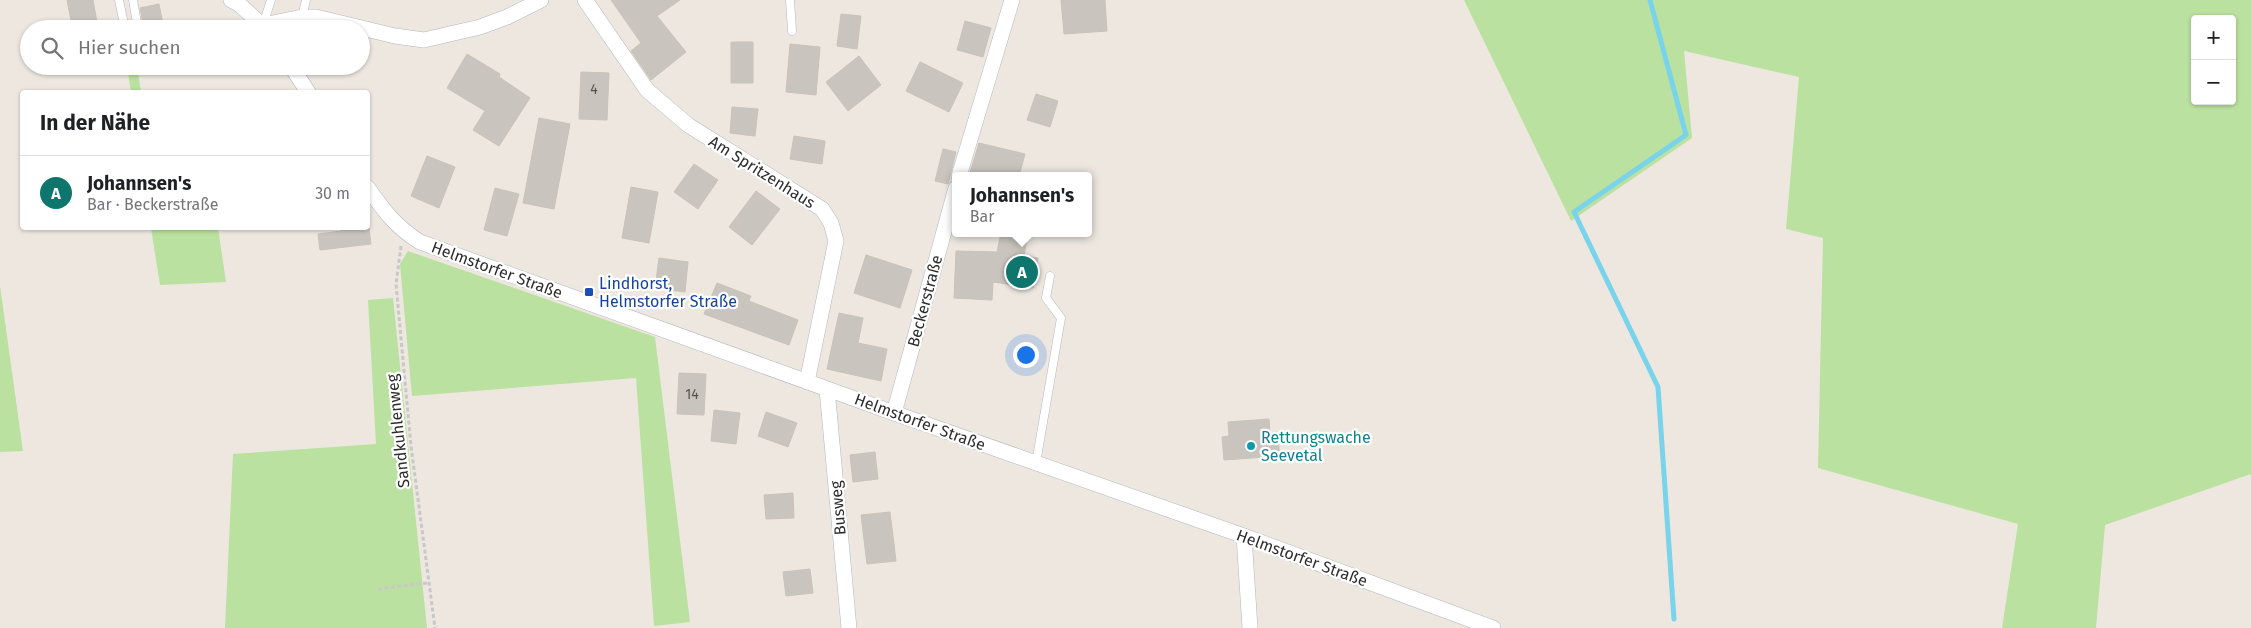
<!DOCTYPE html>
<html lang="de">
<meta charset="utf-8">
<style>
:root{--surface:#fff;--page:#f6f6f6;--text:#202124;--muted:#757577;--line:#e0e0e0;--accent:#0f766e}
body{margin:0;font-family:"Fira Sans",sans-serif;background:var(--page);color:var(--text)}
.controls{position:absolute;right:15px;top:15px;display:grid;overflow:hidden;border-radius:5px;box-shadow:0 1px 4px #0004}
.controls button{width:45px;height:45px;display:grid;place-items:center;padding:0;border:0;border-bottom:1px solid var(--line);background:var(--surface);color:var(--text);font:25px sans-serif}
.you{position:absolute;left:1025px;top:354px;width:18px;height:18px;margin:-12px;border:4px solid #fff;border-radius:50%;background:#1a73e8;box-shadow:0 0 0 8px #1a73e833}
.badge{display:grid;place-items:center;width:32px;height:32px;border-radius:50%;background:var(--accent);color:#fff;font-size:16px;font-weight:700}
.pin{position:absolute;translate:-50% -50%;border:2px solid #fff;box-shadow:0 1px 5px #0006}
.popup{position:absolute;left:952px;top:172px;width:140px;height:65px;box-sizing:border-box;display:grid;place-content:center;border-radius:5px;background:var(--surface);filter:drop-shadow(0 1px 4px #0005);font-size:16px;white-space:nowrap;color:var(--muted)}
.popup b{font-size:19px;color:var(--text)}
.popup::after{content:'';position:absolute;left:50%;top:100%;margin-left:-10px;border:10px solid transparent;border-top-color:var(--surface)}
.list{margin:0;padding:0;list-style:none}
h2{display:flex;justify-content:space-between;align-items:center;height:65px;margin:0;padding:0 20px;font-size:21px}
h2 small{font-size:16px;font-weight:400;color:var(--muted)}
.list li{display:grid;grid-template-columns:32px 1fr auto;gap:15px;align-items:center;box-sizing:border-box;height:75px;padding:0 20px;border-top:1px solid var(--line)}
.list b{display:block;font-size:19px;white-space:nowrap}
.list p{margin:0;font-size:16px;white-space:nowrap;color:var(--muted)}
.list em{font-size:16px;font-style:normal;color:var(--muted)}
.icon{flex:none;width:28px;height:28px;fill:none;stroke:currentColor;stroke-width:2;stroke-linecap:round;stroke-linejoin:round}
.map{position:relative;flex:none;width:2251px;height:628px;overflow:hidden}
.search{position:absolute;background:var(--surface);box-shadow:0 1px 4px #0004;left:20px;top:20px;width:350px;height:55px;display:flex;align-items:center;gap:12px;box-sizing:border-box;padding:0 18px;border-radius:28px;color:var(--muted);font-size:19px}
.panel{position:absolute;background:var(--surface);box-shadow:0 1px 4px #0004;left:20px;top:90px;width:350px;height:140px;border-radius:5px}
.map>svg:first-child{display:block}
</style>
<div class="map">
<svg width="2251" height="628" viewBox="0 0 2251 628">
<rect width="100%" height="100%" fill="#ede7e0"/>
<path fill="#bae19f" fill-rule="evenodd" d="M 1464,0 L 2251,0 L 2251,474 L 2105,525 L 2096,628 L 2002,628 L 2018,524 L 1818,468 L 1823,238 L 1786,229 L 1799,77 L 1684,51 L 1692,138 L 1571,221 ZM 2195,19 L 2232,19 L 2232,101 L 2195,101 Z
M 127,66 L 137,66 L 141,92 L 131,92 Z
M 151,228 L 218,228 L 226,282 L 160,285 Z
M 408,251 L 655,337 L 690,622 L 654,626 L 636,378 L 412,396 L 400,264 Z
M 0,286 L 23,451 L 0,452 Z
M 393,298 L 427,628 L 225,628 L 233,454 L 376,444 L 368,300 Z"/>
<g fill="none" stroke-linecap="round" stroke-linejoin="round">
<path stroke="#79d3ea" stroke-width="5" d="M 1650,0 L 1686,135 L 1574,212 L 1658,387 L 1674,619"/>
</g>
<path fill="#c9c5be" stroke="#c9c2b9" d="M 67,0 L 93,0 L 97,22 L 72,26 Z
M 611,0 L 680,0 L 657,16 L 686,52 L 651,80 L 631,51 L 641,43 Z
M 1061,0 L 1105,0 L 1107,31 L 1064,34 Z
M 159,4 L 164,29 L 144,29 L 140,8 Z
M 841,14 L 861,16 L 857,49 L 837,46 Z
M 965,21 L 991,28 L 983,57 L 957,50 Z
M 731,42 L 753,42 L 753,83 L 731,83 Z
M 790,44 L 820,47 L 816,95 L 786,92 Z
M 467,54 L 500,74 L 499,77 L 530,98 L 499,146 L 473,130 L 485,111 L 447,88 Z
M 859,56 L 881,85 L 848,111 L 826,82 Z
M 920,62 L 963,83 L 949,112 L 906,91 Z
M 581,72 L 609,73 L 607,120 L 579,119 Z
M 1036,94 L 1058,101 L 1050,127 L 1027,120 Z
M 732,107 L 758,109 L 755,136 L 730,133 Z
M 539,118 L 570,124 L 554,209 L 523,203 Z
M 794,136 L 825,141 L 822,164 L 790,159 Z
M 979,143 L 1025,154 L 1019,176 L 969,176 Z
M 943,149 L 956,152 L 948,184 L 935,181 Z
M 427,156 L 455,167 L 439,208 L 411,196 Z
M 694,164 L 718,180 L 698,209 L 674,192 Z
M 631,187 L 658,192 L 649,243 L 622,238 Z
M 495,188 L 519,194 L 507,236 L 484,230 Z
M 756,191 L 780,209 L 752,245 L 729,227 Z
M 340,228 L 369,228 L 371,244 L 320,250 L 318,234 L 341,231 Z
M 1001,233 L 1028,233 L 1024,256 L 1038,258 L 1033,288 L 993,282 L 992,300 L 954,298 L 956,251 L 997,252 Z
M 866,255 L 912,270 L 900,308 L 854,293 Z
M 659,258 L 688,262 L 685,292 L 655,288 Z
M 717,283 L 751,296 L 749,301 L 798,320 L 789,345 L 704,314 Z
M 839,313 L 863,318 L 858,343 L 887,349 L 881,381 L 827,369 Z
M 679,373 L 706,374 L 704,415 L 677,414 Z
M 714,410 L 740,413 L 736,444 L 711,441 Z
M 766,412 L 797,423 L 788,447 L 758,436 Z
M 1269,419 L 1270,433 L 1277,432 L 1280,456 L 1224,460 L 1222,437 L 1229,436 L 1228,422 Z
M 875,452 L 878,479 L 853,482 L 850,455 Z
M 793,493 L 794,518 L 766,519 L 764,495 Z
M 890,512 L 896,561 L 867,564 L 861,515 Z
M 810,569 L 813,593 L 786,596 L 783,572 Z"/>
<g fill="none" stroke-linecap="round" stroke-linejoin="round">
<defs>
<path id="service" d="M 119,0 L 125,29
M 133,0 L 138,29
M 790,0 L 792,31
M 302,17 L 306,0
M 263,25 L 271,0
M 1036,463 L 1061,318 L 1046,298 L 1050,276"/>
<path id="minor" d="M 231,0 L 239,4 L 266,29
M 585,0 L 647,90 L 688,125 L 822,209 L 831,223 L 836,241 L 807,382
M 263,25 L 302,17 L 316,17 L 395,36 L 424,40 L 480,27 L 507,17 L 541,0
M 291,66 L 308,92
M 959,176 L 1012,0
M 368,188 C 384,211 396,227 420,242 L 894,413 L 1244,536 L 1493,628
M 827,389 L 849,628
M 894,413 L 956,188
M 1244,536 L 1250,628"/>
</defs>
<use href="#service" stroke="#b3b7bf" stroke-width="9"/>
<use href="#minor" stroke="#b3b7bf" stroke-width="16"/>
<path stroke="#c8c8c8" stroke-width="3" stroke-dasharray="4 2.5" stroke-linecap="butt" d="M 401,246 L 396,284 L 411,446 L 435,628
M 378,589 L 427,583"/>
<use href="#service" stroke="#fff" stroke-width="8"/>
<use href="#minor" stroke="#fff" stroke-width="15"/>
</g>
<rect fill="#1a4fb4" stroke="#fff" stroke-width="2" x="584" y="287" width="10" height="10" rx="2.5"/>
<circle fill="#0f9aa8" stroke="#fff" stroke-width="2" cx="1251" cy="446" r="5"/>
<g text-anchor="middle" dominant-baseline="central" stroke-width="4.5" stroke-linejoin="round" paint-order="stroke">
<g font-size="14" fill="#545351">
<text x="594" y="89">4</text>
<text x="692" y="394">14</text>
</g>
<g font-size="16" fill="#2d2d2d" stroke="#fff">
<text transform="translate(762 172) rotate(32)">Am Spritzenhaus</text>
<text transform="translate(497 270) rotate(20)">Helmstorfer Straße</text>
<text transform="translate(925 301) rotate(-75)">Beckerstraße</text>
<text transform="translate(920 422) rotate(20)">Helmstorfer Straße</text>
<text transform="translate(398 431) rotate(-96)">Sandkuhlenweg</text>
<text transform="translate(838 508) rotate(-95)">Busweg</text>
<text transform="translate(1302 558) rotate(20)">Helmstorfer Straße</text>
</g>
<g font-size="16" fill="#164399" stroke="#fff" text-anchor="start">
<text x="599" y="283">Lindhorst,<tspan x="599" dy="18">Helmstorfer Straße</tspan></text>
</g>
<g font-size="16" fill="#0d838f" stroke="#fff" text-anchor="start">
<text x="1261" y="437">Rettungswache<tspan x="1261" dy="18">Seevetal</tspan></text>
</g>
</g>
</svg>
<div class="controls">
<button>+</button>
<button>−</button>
</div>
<div class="you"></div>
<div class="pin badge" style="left:1022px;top:272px">A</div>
<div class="popup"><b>Johannsen's</b>Bar</div>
<div class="search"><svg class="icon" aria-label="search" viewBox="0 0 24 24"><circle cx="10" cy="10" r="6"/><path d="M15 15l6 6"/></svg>Hier suchen</div>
<section class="panel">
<h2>In der Nähe<small></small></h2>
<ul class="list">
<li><span class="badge">A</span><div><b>Johannsen's</b><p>Bar · Beckerstraße</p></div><em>30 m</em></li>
</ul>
</section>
</div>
